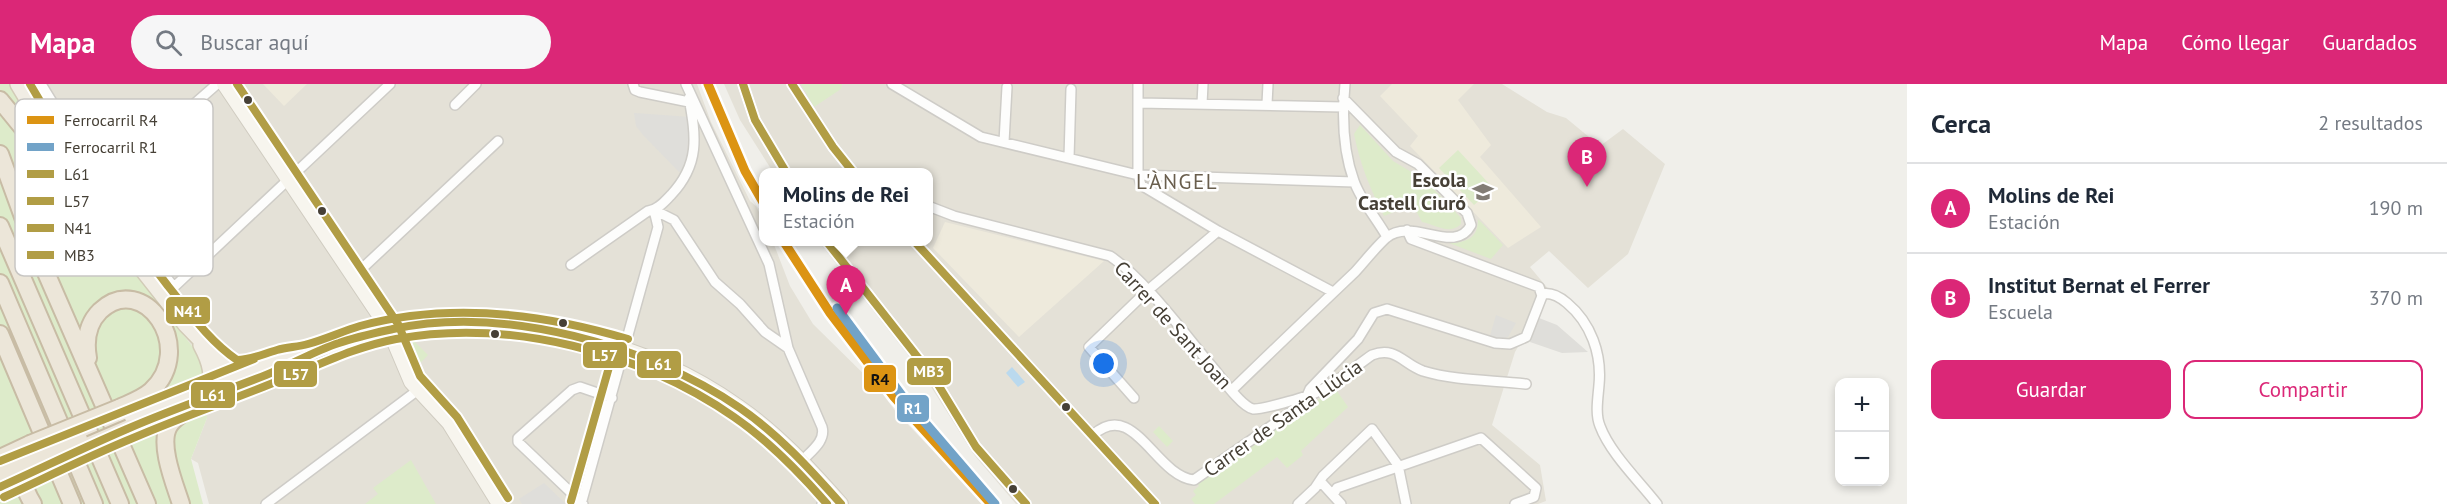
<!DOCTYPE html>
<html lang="es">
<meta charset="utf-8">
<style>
:root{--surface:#fff;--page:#f6f6f7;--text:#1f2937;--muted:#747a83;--line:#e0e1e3;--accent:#db2777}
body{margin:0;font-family:"PT Sans",sans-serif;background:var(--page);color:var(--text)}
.controls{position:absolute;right:18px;bottom:18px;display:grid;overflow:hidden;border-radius:12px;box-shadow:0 3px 9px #0003}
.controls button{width:54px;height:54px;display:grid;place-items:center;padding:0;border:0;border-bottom:2px solid var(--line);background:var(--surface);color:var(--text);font:30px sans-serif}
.you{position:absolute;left:1104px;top:280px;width:21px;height:21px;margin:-15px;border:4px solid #fff;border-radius:50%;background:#1a73e8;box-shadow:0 0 0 9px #1a73e833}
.badge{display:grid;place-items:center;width:39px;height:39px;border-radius:50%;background:var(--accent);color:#fff;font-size:20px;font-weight:700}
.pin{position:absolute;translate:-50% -50px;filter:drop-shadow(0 2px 3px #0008)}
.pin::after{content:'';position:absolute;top:32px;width:21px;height:18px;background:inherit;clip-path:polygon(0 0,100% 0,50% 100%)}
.popup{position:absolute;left:759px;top:84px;width:174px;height:78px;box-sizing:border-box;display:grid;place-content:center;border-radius:12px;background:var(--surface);filter:drop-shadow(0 2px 4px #0005);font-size:20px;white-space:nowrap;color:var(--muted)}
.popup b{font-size:22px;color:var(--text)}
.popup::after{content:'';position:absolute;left:50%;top:100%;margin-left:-12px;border:12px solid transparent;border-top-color:var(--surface)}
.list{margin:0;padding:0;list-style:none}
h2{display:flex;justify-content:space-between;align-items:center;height:78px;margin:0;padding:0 24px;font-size:26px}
h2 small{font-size:20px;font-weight:400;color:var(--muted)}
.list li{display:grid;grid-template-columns:39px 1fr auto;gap:18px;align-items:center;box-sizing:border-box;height:90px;padding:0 24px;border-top:2px solid var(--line)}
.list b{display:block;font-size:22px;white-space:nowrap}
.list p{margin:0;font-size:20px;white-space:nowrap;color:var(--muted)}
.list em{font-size:20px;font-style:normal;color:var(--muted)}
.actions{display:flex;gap:12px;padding:18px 24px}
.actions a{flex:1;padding:14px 0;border:2px solid var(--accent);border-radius:12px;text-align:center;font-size:21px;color:var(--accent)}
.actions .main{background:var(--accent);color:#fff}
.icon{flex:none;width:33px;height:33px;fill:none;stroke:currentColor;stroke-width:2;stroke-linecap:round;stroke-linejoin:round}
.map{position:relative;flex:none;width:1907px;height:420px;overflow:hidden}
header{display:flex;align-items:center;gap:36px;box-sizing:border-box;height:84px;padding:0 30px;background:var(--accent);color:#fff}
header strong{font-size:28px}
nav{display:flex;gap:33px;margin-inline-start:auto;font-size:21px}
.search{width:420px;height:54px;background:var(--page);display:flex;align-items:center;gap:15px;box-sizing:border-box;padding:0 21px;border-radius:33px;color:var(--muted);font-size:22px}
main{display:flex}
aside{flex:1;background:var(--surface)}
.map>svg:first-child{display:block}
</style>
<header>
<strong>Mapa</strong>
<div class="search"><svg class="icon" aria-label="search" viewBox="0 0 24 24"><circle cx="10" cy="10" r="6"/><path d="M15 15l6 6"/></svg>Buscar aquí</div>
<nav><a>Mapa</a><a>Cómo llegar</a><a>Guardados</a></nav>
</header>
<main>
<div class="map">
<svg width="1907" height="420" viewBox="0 0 1907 420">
<rect width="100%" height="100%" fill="#f0efea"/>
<path fill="#e4e1d7" d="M 10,0 L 697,0 L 711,38 L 750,117 L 756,122 L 763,136 L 764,158 L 773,158 L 790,202 L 813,240 L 879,305 L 896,328 L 984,420 L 209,420 L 198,379 L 191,375 L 207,334 L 203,276 L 138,193 Z
M 724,0 L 1502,0 L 1547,28 L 1566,34 L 1600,62 L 1623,45 L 1665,80 L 1628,170 L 1588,204 L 1549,167 L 1530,183 L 1550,207 L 1515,268 L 1492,341 L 1540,381 L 1546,417 L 1538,420 L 1016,420 L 975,372 L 921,287 L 822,158 L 928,158 L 928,88 L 773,88 L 740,36 Z"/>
<path fill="#f3ebdd" d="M 91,28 L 123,68 L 104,84 L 76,40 Z"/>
<path fill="#eeeadc" d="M 263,0 L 307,0 L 284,22 Z
M 1392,0 L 1474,0 L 1458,16 L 1491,61 L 1480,73 L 1541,143 L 1508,164 L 1410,62 L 1418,52 L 1380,12 Z
M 945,138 L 1104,177 L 1019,253 L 933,164 Z"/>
<path fill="#ddebca" d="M 0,0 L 10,0 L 138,193 L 203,276 L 207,334 L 191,375 L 203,420 L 0,420 Z
M 801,0 L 842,0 L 841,5 L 814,23 Z
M 1360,41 L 1393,77 L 1425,96 L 1461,134 L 1461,140 C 1449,152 1435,140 1422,138 L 1413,121 L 1384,132 C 1370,105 1360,80 1354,50 Z
M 1458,66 L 1493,104 L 1474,121 L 1439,84 Z
M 1478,135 L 1503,161 L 1491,175 L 1449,159 C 1467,158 1478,155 1478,135 Z
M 409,252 L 428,271 L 414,286 L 403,256 Z
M 1337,307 L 1348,323 L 1301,367 L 1303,371 L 1287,384 L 1277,373 L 1214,420 L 1195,420 L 1191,415 L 1196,411 L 1193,407 L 1199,402 L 1197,399 L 1205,395 L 1329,308 L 1332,310 Z
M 1159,342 L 1173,357 L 1167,363 L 1153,348 Z
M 411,376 L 436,420 L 365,420 L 378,410 L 373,404 Z"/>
<path fill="#dfdeda" d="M 634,29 L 690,33 L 686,83 L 679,88 L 643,51 L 636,42 Z
M 1496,231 L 1516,239 L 1508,253 L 1501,255 L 1490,252 Z
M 1539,234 L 1557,241 L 1588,268 L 1562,269 L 1530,258 Z
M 544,399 L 566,420 L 522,420 L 519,415 Z"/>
<path fill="#bad9ee" d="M 1012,283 L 1025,298 L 1018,303 L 1006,289 Z"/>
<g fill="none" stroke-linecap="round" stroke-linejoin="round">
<defs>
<path id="street" d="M 41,0 L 92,83 L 96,105 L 174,203
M 633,0 L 635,6 L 640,8 L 689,18
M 686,0 L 769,180 L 788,264 L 822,343 C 826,357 811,367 802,377
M 743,0 L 755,36 L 786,88
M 792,0 L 833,63 L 853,88
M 892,0 L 981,53 L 1138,91 L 1354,98
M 1138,0 L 1138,91 L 1141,101 L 1218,147 L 1333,208
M 1345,0 C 1342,32 1343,67 1354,97 C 1361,117 1377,135 1387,153
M 1138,19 L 1343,23
M 1202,20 L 1203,0
M 1267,20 L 1268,0
M 455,21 L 476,0
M 1004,58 L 1007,3
M 1069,74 L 1071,5
M 95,107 L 217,0
M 928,122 L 954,132 L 1110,172 C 1146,196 1186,252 1215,286 C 1223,296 1241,322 1253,325 C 1261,326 1306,313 1315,309 C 1332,302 1356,282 1372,271 C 1396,262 1403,280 1423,287 C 1456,297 1492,296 1526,300
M 654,126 L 674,136 L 715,198 L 740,220 L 765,248 L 788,264
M 827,158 L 934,294 L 976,363 L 1026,420
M 915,158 L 1155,420
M 571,181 L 648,127 C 658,126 665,117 671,111 C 700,80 696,53 689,14
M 353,193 L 498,57
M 159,208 L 174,203 L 390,0
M 1542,210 C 1551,208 1561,214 1567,219 C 1591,239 1602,270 1599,301 C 1598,314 1595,330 1600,342 C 1610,369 1639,397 1657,420
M 1232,306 C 1272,267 1314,227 1355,188 C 1365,177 1375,164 1386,154 C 1412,132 1455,172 1471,141 L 1467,129 L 1418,80 L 1396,68 L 1343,14
M 1134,314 L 1089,263 L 1147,207 L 1218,147
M 1093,351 C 1134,314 1155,392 1194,396 L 1304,319 L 1310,305 L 1358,255 L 1374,229 L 1387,225 L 1495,259 L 1510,260 L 1526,253 L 1542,212 L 1539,203 L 1411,155 L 1407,146
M 1320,397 L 1341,420
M 1333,411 L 1337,404 L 1481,354 L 1536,404 L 1534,413 L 1515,420
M 266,420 L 418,306
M 581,420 L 658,143 L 654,126
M 583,420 L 518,358 L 518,354 L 572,306 L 580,303 L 612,314
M 822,420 L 834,412
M 1298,420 L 1315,404 L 1323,392 L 1372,345 L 1398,381 L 1406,420"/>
<path id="secondary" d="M 224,0 L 389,246 L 411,298 L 449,339 L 499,420
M 304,271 C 338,259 374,247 410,243 C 523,228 646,257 739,323 C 778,350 810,385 841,420"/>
<path id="primary" d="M 18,0 L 61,71 L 95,121
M 123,161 L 186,241 L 227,283 L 238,287 L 267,281
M 201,261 C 209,276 217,295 203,308
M 125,337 L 216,300 L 247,291 L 281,276 L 304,271"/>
<path id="highway" d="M 0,16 L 110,151 L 129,170
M 0,70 L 30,152 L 147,420
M 0,142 L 120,420
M 0,199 L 94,420
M 0,250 L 72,420
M 88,274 C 85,257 87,240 100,227 C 143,186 198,264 151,307 C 142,315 130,319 119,324
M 0,374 L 30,360
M 0,388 L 36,373
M 0,403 L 32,389
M 33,420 C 22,402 19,389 38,376
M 181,420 C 175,401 158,360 169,342 C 177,329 198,321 211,313"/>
</defs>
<use href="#street" stroke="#ceccc7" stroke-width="12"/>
<use href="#secondary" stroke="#d0ccc1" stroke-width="16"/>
<use href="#primary" stroke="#d2cbb7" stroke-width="18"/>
<use href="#highway" stroke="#c8bca5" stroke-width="20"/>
<use href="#street" stroke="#fdfdfc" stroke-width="9"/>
<use href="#secondary" stroke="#f7f5ee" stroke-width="14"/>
<use href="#primary" stroke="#f1ede4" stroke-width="15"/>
<use href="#highway" stroke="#ece6d9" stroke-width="16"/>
<defs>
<path id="highway-bridge" d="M 30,360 L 119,324
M 37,372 L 79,355
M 42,384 L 75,367 L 129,344"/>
</defs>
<use href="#highway-bridge" stroke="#c8bca5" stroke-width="20" stroke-linecap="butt"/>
<use href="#highway-bridge" stroke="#ece6d9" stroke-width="16"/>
<defs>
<path id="bus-1" d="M 0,403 C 42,384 85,363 127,345 C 173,325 220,309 266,291 C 291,281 314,267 339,259 C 356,253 375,249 393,245 C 504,221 648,261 740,324 C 778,350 810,385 841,420"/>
<path id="bus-2" d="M 4,413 C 47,393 89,372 133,354 C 179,334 226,318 273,299 C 316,283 350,264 396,255 C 509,234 641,268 734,333 C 769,357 799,388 827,420"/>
<path id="bus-3" d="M 30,0 C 71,71 118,137 168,202 C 189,228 209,257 237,276 C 251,276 263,270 277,266 C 287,263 298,263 308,260 C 326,255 343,247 360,242 C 449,218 541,229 628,255
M 237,0 L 398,240 L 420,292 L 457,333 L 508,414
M 0,377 L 254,275
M 571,417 L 615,262"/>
<path id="bus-4" d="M 743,0 L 755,36 L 786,88
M 792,0 L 833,63 L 853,88
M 827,158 L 934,294 L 976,363 L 1026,420
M 915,158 L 1155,420"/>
</defs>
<use href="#bus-1" stroke="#fff" stroke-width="12"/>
<use href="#bus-2" stroke="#fff" stroke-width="12"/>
<use href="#bus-3" stroke="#fff" stroke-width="12"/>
<use href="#bus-4" stroke="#fff" stroke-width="12"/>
<use href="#bus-1" stroke="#b19d45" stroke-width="8"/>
<use href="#bus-2" stroke="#b19d45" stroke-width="8"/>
<use href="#bus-3" stroke="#b19d45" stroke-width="8"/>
<use href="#bus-4" stroke="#b19d45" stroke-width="8"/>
<defs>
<path id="rail-1" d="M 708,0 L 745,87 L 764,120
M 784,158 L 830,229 L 894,313 L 991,420"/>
<path id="rail-2" d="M 837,224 L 903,313 L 995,420"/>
</defs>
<use href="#rail-1" stroke="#fff" stroke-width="14"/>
<use href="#rail-2" stroke="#fff" stroke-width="14"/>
<use href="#rail-1" stroke="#dc9413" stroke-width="9"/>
<use href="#rail-2" stroke="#72a3c8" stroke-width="9"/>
</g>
<defs>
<symbol id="school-bare" viewBox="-9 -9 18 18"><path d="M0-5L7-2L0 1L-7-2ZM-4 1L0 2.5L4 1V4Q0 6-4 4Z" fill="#827d75" stroke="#fff" stroke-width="2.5" paint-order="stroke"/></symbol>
</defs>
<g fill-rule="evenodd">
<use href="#school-bare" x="1468" y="93" width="30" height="30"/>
</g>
<g fill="#464036" stroke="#fff" stroke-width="2">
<circle cx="248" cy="16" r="5"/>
<circle cx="322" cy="127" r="5"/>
<circle cx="563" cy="239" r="5"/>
<circle cx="495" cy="250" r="5"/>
<circle cx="1066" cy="323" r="5"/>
<circle cx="1013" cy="405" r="5"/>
</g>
<g text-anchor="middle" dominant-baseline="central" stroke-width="5" stroke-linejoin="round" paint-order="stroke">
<g font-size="20" font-weight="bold" fill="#464036" stroke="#fff" text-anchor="end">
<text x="1466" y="96">Escola<tspan x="1466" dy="23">Castell Ciuró</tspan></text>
</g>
<g font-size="20" fill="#464036" stroke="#fff">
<text transform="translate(1173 241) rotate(48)">Carrer de Sant Joan</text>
<text transform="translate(1283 334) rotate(-35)">Carrer de Santa Llúcia</text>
</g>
<g font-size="21" letter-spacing="1.5" fill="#695e4d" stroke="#fff">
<text x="1177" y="97">L'ÀNGEL</text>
</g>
</g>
<rect x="15" y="15" width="198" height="177" rx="9" fill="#fff" stroke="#c8c6c3" stroke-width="1.5"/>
<rect x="27" y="32" width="27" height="8" fill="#dc9413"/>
<rect x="27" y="59" width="27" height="8" fill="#72a3c8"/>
<rect x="27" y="86" width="27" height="8" fill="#b19d45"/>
<rect x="27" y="113" width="27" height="8" fill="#b19d45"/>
<rect x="27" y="140" width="27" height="8" fill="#b19d45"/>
<rect x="27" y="167" width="27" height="8" fill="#b19d45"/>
<g font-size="16" fill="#464036">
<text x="64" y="42">Ferrocarril R4</text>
<text x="64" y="69">Ferrocarril R1</text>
<text x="64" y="96">L61</text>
<text x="64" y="123">L57</text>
<text x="64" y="150">N41</text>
<text x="64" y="177">MB3</text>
</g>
<g stroke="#fff" stroke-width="2">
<rect x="165" y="212" width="46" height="29" rx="6" fill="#b19d45"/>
<rect x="582" y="257" width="46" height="28" rx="6" fill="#b19d45"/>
<rect x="636" y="266" width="46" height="29" rx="6" fill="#b19d45"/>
<rect x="906" y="273" width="46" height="29" rx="6" fill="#b19d45"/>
<rect x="273" y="276" width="45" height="28" rx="6" fill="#b19d45"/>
<rect x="863" y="280" width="34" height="29" rx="6" fill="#dc9413"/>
<rect x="190" y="297" width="46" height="28" rx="6" fill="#b19d45"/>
<rect x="896" y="310" width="34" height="29" rx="6" fill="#72a3c8"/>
</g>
<g font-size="16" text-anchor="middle" font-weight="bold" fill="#fff">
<text x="188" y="233">N41</text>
<text x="605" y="277">L57</text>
<text x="659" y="286">L61</text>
<text x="929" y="293">MB3</text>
<text x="296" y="296">L57</text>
<text x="213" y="317">L61</text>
<text x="913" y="330">R1</text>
</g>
<g font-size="16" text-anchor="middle" font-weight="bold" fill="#111">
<text x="880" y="301">R4</text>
</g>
</svg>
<div class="controls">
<button>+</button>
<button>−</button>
</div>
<div class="you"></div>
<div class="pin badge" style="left:846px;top:231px">A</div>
<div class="popup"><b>Molins de Rei</b>Estación</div>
<div class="pin badge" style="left:1587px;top:103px">B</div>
</div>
<aside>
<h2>Cerca<small>2 resultados</small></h2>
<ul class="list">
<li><span class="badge">A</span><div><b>Molins de Rei</b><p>Estación</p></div><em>190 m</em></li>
<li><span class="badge">B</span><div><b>Institut Bernat el Ferrer</b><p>Escuela</p></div><em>370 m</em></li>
</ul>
<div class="actions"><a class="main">Guardar</a><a>Compartir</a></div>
</aside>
</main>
